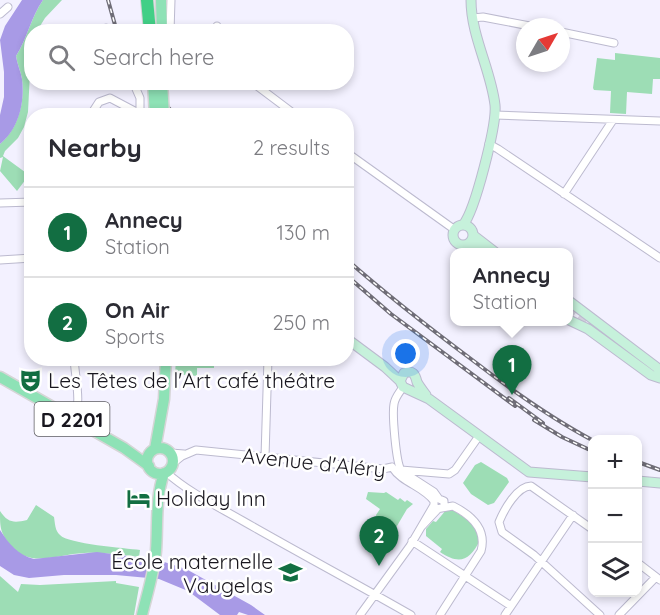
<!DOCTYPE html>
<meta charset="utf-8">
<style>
:root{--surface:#fff;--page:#f2f2f3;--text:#2b2b33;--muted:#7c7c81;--line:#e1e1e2;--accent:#126e42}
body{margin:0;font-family:Quicksand,sans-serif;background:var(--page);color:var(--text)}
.controls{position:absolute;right:18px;bottom:18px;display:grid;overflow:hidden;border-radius:12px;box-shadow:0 3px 9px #0003}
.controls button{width:54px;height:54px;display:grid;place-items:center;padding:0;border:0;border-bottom:2px solid var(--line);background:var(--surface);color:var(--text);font:30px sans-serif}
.compass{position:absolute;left:516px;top:18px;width:54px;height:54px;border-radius:50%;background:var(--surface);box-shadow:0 3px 9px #0003;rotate:51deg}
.you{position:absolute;left:406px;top:354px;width:21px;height:21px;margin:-15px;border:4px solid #fff;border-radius:50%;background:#1a73e8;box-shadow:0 0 0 9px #1a73e833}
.badge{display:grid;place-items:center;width:39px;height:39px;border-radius:50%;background:var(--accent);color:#fff;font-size:20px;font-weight:700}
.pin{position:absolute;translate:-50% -50px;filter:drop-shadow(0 2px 3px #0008)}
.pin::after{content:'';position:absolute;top:32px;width:21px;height:18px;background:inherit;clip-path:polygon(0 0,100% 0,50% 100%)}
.popup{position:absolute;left:450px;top:248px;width:123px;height:78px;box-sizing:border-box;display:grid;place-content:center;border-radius:12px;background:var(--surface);filter:drop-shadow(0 2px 4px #0005);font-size:20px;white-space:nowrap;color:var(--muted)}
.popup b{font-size:22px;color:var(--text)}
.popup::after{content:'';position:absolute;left:50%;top:100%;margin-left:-12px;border:12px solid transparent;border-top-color:var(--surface)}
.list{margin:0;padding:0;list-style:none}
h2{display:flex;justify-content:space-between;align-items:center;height:78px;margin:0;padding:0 24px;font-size:26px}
h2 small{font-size:20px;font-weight:400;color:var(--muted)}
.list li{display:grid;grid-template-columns:39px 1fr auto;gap:18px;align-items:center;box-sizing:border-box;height:90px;padding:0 24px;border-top:2px solid var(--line)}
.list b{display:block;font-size:22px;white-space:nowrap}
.list p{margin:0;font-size:20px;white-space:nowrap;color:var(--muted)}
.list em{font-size:20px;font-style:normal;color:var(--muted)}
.icon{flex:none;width:33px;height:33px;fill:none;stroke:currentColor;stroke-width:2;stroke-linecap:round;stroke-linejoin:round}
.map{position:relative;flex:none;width:660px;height:615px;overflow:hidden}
.search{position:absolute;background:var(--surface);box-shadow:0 3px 9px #0003;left:24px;top:24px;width:330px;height:66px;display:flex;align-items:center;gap:15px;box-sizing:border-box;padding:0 21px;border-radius:24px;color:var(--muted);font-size:22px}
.panel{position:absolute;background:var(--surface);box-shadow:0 3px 9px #0003;left:24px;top:108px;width:330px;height:258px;border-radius:24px}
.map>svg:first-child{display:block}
</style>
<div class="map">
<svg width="660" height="615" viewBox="0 0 660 615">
<rect width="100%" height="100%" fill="#f3f1ff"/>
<path fill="#9dddb5" d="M 43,0 L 62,0 L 45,18 L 37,31 L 32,32 L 28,112 L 24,127 L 18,138 L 5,151 L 3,156 L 29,175 L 17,191 L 0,171 L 3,157 L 0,158 L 0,144 C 18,129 25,103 22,79 C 21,72 17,64 16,56 C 27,39 31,17 43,0 Z
M 615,53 L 660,58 L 660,79 L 653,79 L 652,94 L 627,92 L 626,114 L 610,113 L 611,91 L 594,90 L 593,88 L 597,58 L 615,60 Z
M 176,359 L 214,361 L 214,368 L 197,368 L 197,376 L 175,374 Z
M 481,462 L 507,478 L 509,482 L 494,503 L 488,505 L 471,494 L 463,483 L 475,465 Z
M 368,492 L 384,493 L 386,492 L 398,500 L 400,498 L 405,502 L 407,500 L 413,504 L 407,509 L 394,531 L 393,530 L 390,540 L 380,534 L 379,528 L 381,524 L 377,521 L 376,515 L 380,509 L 366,499 Z
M 36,505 L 54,517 C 55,523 55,531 60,535 C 68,544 125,548 140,550 L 139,557 C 121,555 102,552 84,553 C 58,554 30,569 10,545 C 0,532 0,527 0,511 C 8,523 14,523 27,520 Z
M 451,509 L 476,525 L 480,540 C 470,561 459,565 440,552 L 442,549 L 426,536 L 426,529 L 433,521 L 436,522 L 446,510 Z
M 0,576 L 18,592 L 21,584 L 40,585 L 116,581 L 116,583 L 139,587 L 134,615 L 0,615 Z"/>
<path fill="#a89ae6" d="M 22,0 L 43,0 C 31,17 27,39 16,56 C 17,64 21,72 22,79 C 25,102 19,129 0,144 L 0,115 L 4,97 L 4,72 L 0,40 L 5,26 Z
M 0,530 C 9,544 18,555 34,559 L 97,552 L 158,560 L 186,569 L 251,605 L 265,615 L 248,615 L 239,612 L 237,615 L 220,615 L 188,591 L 159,579 L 116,575 L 64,575 L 29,578 L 14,575 L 0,566 Z"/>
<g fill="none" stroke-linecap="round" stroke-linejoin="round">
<path stroke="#d2d0dd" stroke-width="9" stroke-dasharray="9 4.5" stroke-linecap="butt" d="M 569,307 L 590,323
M 601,332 L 643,362"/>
<defs>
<path id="street" d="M 0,14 L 8,7
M 473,18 L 483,17 L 535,27
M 106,28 L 108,32
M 170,32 L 171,0
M 217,32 L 217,26
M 561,32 L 614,43
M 133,82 L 140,98 L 140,113
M 252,82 L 297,116
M 495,115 L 660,121
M 90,116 L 99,102 L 110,98 L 144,116
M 489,144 L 498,149 L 660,258
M 346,152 L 455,230
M 564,194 L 613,120
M 0,203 L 32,202
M 0,260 L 32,258
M 74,420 C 82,403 75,377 74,358
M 171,453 L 184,454
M 265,457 L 268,358
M 172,464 L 182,456 L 196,450 L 383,469 L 392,467
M 392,467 C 402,483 423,486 434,501
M 401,470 L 449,474 L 455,470 L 479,436
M 401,470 C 396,462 392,414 394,404 C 395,397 400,392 403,387
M 166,472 C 188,492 217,506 243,521 C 299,553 355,583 411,615
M 403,472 L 434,492 L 439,499 L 444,501 L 444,507
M 434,501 L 434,506 L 436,509 L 453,506 C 471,515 487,529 481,551 L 440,615
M 422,526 L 437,510
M 592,529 L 531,486 C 517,486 504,510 499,522 L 502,532 L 534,555 L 600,615
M 412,541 L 511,606
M 638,563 L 660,580
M 360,615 L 410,546 L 434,505
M 505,615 L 573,515
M 619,615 L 656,577"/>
<path id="secondary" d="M 463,225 C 475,211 497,124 495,105 C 491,70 471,36 471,0
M453 235a10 10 0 1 1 20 0a10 10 0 1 1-20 0Z
M 473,235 L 495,252
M 469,243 L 484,252
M 569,301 L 660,370
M 569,320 L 588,329 L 651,375 L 660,378
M 346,338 L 385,367 L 400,381 L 403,387 L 429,399 L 529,472 L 592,477
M 400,381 L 404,373 C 413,370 415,374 417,382 C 419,386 423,391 426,395
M 638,481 L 660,483"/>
<path id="primary" d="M 161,0 L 162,32
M 0,377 L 124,448 L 149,466
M147 461a13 13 0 1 1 26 0a13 13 0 1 1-26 0Z
M 155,449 L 164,399 L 166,358
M 142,615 C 147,594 154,573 156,551 C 158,524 155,499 164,473"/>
<path id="highway" d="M 147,0 L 150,32"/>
</defs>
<use href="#street" stroke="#bcbacf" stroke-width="9"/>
<use href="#secondary" stroke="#bcbacf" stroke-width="11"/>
<use href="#primary" stroke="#d5d5d6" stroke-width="13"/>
<use href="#highway" stroke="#d5d5d6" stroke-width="14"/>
<use href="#street" stroke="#fff" stroke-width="7"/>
<use href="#secondary" stroke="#c6f1db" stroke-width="9"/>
<use href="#primary" stroke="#8ee2b6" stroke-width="10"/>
<use href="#highway" stroke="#42cf86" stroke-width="12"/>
<defs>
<path id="rail" d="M 108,0 L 117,32
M 145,82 L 176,116
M 346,259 C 386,294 428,327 471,359 C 510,389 549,417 592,440
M 346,275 L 391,314 L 515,406
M 509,398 L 543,423
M 534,420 L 562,437 L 592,451
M 638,462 L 660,470"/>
</defs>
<use href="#rail" stroke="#6f6d77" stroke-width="4"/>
<use href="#rail" stroke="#fff" stroke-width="1.5" stroke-dasharray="4.5" stroke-linecap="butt"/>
<defs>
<path id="primary-bridge" d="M 153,82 L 155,116
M 162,82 L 164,116"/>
</defs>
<use href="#primary-bridge" stroke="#d5d5d6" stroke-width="13" stroke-linecap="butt"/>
<use href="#primary-bridge" stroke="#8ee2b6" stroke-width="10"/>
</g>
<defs>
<symbol id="theatre-bare" viewBox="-9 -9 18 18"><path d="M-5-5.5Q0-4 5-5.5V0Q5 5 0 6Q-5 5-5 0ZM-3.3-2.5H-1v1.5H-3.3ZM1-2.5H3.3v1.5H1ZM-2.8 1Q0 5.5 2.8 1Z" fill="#126e42" stroke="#fff" stroke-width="2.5" paint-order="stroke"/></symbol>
<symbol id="hotel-bare" viewBox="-9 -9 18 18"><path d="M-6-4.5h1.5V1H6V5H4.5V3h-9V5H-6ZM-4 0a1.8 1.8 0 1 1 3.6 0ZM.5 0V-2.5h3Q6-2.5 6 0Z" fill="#126e42" stroke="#fff" stroke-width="2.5" paint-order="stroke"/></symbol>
<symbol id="school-bare" viewBox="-9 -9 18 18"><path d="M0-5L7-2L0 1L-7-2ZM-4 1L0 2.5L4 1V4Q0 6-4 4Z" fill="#126e42" stroke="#fff" stroke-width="2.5" paint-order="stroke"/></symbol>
</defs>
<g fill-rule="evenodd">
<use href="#theatre-bare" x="14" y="364" width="33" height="33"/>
<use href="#hotel-bare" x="122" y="482" width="33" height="33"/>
<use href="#school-bare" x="274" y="556" width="33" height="33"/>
</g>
<g text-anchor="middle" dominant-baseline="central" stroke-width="5" stroke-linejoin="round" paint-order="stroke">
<rect fill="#fff" stroke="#5d5c62" stroke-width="1.5" x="34.5" y="402" width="75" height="34" rx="4.5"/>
<g font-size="20" font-weight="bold" fill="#18161e">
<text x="72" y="419">D 2201</text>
</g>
<g font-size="21" fill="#18161e" stroke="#fff" text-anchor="start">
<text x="48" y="380">Les Têtes de l'Art café théâtre</text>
<text x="156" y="498">Holiday Inn</text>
<text x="273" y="561" text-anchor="end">École maternelle<tspan x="273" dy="24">Vaugelas</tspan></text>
</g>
<g font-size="21" fill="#18161e" stroke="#fff">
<text transform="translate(314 462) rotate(6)">Avenue d'Aléry</text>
</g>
</g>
</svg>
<div class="controls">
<button>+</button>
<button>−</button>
<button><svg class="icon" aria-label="layers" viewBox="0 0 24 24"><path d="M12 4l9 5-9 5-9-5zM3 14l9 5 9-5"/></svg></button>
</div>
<svg class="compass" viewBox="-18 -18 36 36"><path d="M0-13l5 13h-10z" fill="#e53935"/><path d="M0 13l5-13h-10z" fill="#7c7c81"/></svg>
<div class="you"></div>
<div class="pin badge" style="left:512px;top:395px">1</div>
<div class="popup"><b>Annecy</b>Station</div>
<div class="pin badge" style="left:379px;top:566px">2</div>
<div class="search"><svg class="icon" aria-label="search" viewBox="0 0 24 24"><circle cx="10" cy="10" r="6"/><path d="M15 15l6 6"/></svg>Search here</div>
<section class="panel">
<h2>Nearby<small>2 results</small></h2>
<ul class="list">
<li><span class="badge">1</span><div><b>Annecy</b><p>Station</p></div><em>130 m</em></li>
<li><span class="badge">2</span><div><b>On Air</b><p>Sports</p></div><em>250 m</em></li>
</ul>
</section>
</div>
